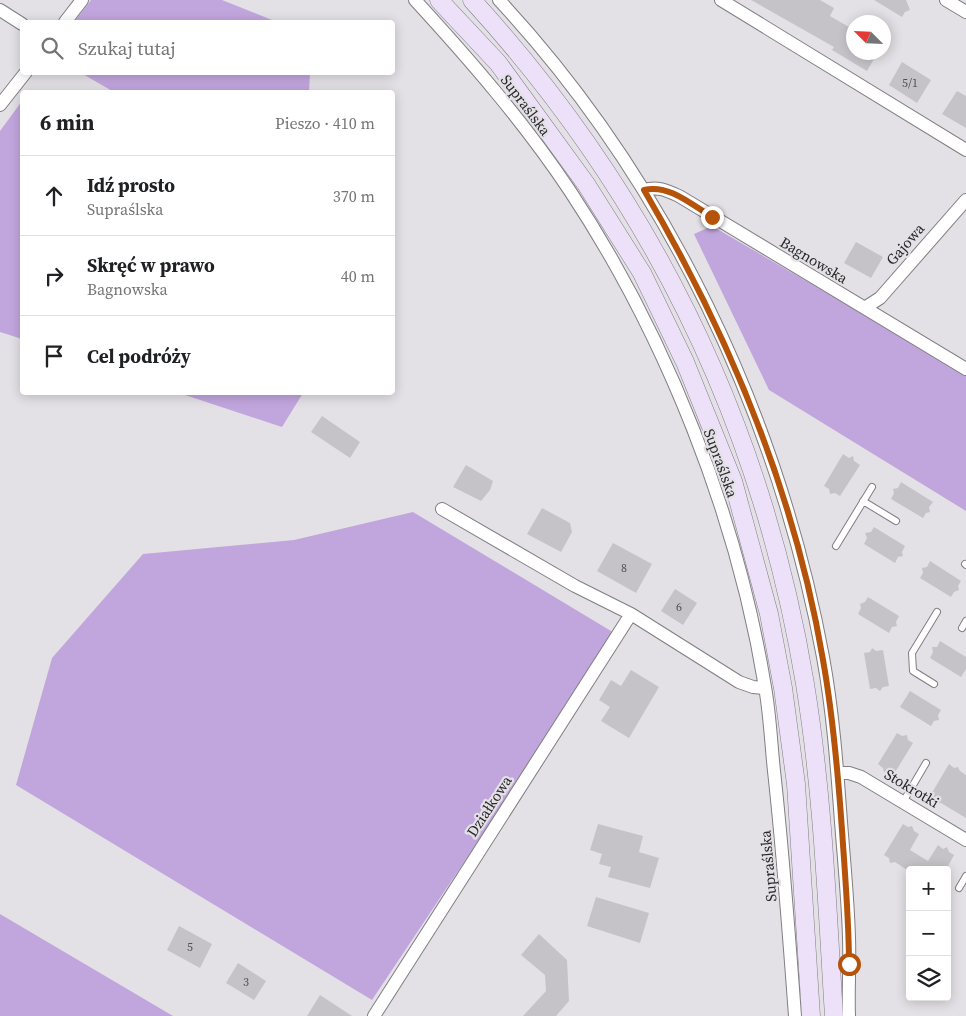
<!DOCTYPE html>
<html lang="pl">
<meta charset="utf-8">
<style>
:root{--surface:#fff;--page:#f2f2f2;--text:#202124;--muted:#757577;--line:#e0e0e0}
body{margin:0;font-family:"Source Serif 4",serif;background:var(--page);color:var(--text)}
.controls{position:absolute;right:15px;bottom:15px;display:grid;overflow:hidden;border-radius:5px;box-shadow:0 2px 12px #0003}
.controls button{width:45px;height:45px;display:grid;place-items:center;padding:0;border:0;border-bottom:1px solid var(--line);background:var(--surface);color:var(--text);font:25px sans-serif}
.compass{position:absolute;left:846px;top:15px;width:45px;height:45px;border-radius:50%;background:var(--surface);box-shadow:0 2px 12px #0003;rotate:294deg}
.stop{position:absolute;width:15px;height:15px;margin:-11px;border:4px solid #b45309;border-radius:50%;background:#fff}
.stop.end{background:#b45309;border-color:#fff;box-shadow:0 1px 5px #0008}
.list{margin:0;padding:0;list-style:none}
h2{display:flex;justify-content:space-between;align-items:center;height:65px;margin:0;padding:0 20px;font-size:21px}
h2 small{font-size:16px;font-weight:400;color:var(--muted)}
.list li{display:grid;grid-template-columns:32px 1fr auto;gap:15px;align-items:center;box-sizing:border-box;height:80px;padding:0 20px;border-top:1px solid var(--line)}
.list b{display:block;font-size:19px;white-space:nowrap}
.list p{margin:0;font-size:16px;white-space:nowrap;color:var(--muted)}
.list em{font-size:16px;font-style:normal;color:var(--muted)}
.icon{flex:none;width:28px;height:28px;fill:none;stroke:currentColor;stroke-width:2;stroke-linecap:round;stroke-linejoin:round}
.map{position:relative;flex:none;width:966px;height:1016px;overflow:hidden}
.search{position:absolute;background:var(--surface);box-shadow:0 2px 12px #0003;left:20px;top:20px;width:375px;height:55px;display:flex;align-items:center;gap:12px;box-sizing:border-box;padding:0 18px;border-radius:5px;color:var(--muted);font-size:19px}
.panel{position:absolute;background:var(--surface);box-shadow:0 2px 12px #0003;left:20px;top:90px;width:375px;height:305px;border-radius:5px}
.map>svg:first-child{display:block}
</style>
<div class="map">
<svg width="966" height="1016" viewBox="0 0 966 1016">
<rect width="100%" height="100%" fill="#e4e1e6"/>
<path fill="#c1a6de" d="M 91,0 L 222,0 L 277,22 L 74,22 Z
M 81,73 L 310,73 L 309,92 L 114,92 Z
M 22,101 L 22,339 L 0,332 L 0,131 Z
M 712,226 L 966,374 L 966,511 L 769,390 L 694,234 Z
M 179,393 L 303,392 L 303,393 L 282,427 Z
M 413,512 L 616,634 L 372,1000 L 16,785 L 52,658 L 143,554 L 294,540 Z
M 0,914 L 173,1016 L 0,1016 Z"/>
<path fill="#c5c3c8" d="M 751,0 L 820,0 L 834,8 L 830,16 L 854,30 L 854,52 L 878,52 L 867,71 L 832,50 L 834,47 Z
M 874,0 L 906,0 L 910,10 L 905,12 L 902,17 Z
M 902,62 L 931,80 L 917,103 L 889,85 Z
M 957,91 L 966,96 L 966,128 L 942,114 Z
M 856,242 L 883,257 L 871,278 L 844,263 Z
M 322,416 L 360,442 L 350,458 L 311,432 Z
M 843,454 L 849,458 L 853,456 L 854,461 L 860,465 L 840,496 L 835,493 L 830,494 L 829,489 L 824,486 Z
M 466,465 L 493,481 L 490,490 L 481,501 L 453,487 Z
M 901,482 L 933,502 L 929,507 L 930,512 L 926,513 L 923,518 L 891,499 L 894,493 L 893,489 L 898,488 Z
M 542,508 L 570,523 L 572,532 L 561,552 L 527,534 Z
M 874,527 L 905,546 L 902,552 L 903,556 L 898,557 L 895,563 L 864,544 L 867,538 L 865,533 L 871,532 Z
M 613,543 L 652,564 L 636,593 L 597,571 Z
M 930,561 L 961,581 L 958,586 L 959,590 L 954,592 L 951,597 L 920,578 L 923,573 L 922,568 L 927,567 Z
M 675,589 L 697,603 L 683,625 L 661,611 Z
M 868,597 L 899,616 L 896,622 L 897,626 L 892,627 L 889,633 L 858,614 L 861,608 L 860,604 L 865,602 Z
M 940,641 L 966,657 L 966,669 L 961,677 L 930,658 L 933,652 L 932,647 L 937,647 Z
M 872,648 L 876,651 L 883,650 L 889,686 L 883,687 L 880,691 L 876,688 L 870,689 L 864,653 L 870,652 Z
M 631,670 L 659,687 L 629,738 L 601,721 L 610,707 L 599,700 L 611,680 L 621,686 Z
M 910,691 L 941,710 L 938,715 L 939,720 L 934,721 L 931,726 L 900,707 Z
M 897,733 L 902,736 L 907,735 L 908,740 L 913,743 L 894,774 L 889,771 L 884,772 L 883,768 L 878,764 Z
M 949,764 L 954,768 L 958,767 L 960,771 L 966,775 L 966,818 L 941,803 L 936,804 L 935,799 L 930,796 Z
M 598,824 L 643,836 L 639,852 L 659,858 L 650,888 L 608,877 L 611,867 L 599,864 L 602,854 L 590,850 Z
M 903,824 L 908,827 L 912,826 L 914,831 L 919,834 L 910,850 L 928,861 L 938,845 L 943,849 L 947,847 L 949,852 L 954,855 L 946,870 L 907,870 L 895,862 L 890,863 L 889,858 L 884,855 Z
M 596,897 L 649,913 L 640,943 L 587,926 Z
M 179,926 L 212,944 L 200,968 L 167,950 Z
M 539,934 L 567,960 L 569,1001 L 556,1016 L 523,1016 L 546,991 L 545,975 L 521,955 Z
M 238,963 L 266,981 L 254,1000 L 226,983 Z
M 320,995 L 352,1016 L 307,1016 Z"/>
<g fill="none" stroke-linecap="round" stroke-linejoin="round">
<defs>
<path id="lane" d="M 863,501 L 896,521
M 836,546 L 872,487
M 965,564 L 966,565
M 962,628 L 966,621
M 934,684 L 913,671 L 912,653 L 937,612
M 903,802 L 926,763
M 959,888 L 966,876"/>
<path id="street" d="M 415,0 C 470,60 524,122 570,191 C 666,336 737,515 765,687 C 770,715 771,743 774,771 C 783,852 789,934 795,1016
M 499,0 C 667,181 778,415 823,657 C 833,712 837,767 841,822 C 844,861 848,900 849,938 C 850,964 848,990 849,1016
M 721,0 L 966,150
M 946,0 L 966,12
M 0,10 L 22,24
M 65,22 L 82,0
M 0,105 L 26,72
M 644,190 C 657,186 666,190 679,196 L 966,369
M 866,307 L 880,298 L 966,200
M 442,509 L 575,586 L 631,614 L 739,682 L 753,687 L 765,688
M 838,773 L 849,773 L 861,777 L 966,840
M 374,1016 L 631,614"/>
<path id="secondary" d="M 439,0 L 498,63 L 586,184 L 642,273 L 685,362 L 733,481 L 769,614 L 783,688 L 796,784 L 811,1016
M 472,0 C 650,195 762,424 805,684 C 823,794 827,905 834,1016"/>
</defs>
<use href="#lane" stroke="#807e82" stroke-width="8"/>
<use href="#street" stroke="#807e82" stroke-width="14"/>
<use href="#secondary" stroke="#807e82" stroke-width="19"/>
<use href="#lane" stroke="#fff" stroke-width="6"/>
<use href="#street" stroke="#fff" stroke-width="12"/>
<use href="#secondary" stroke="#ede1f9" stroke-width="18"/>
</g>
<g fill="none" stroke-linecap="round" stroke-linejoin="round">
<path stroke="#b45309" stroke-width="6" d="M 712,217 C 691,204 669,184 644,190 C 729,335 795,493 823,660 C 833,716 838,773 842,830 C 845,875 849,920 849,964"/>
</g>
<g text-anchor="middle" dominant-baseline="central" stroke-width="4.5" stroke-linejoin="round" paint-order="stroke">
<g font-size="12" fill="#504f52">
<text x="910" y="83">5/1</text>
<text x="624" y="568">8</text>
<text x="679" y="607">6</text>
<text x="190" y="947">5</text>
<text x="246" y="982">3</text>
</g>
<g font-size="15" fill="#29282a" stroke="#e4e1e6">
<text transform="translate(526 105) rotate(53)">Supraślska</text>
<text transform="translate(905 244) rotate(-49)">Gajowa</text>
<text transform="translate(814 260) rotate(31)">Bagnowska</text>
<text transform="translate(721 463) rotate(70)">Supraślska</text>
<text transform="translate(912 788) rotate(31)">Stokrotki</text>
<text transform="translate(489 806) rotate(-57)">Działkowa</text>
<text transform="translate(768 866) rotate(-95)">Supraślska</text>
</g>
</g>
</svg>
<div class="controls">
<button>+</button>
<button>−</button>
<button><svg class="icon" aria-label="layers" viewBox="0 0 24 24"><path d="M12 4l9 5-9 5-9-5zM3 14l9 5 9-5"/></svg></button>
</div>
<svg class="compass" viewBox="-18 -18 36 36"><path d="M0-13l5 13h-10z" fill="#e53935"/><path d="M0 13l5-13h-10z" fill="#757577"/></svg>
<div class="stop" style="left:849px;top:964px"></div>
<div class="stop end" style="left:712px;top:217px"></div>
<div class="search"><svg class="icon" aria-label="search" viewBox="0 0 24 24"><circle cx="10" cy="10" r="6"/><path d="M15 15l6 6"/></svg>Szukaj tutaj</div>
<section class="panel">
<h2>6 min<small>Pieszo · 410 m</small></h2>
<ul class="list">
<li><svg class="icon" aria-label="ahead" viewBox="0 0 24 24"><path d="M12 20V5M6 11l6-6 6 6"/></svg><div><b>Idź prosto</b><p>Supraślska</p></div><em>370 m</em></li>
<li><svg class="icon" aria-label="right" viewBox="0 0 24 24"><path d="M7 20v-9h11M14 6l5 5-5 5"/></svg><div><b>Skręć w prawo</b><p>Bagnowska</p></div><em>40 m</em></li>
<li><svg class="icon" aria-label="arrive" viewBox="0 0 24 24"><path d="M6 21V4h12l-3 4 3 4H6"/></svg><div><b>Cel podróży</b></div></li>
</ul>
</section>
</div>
